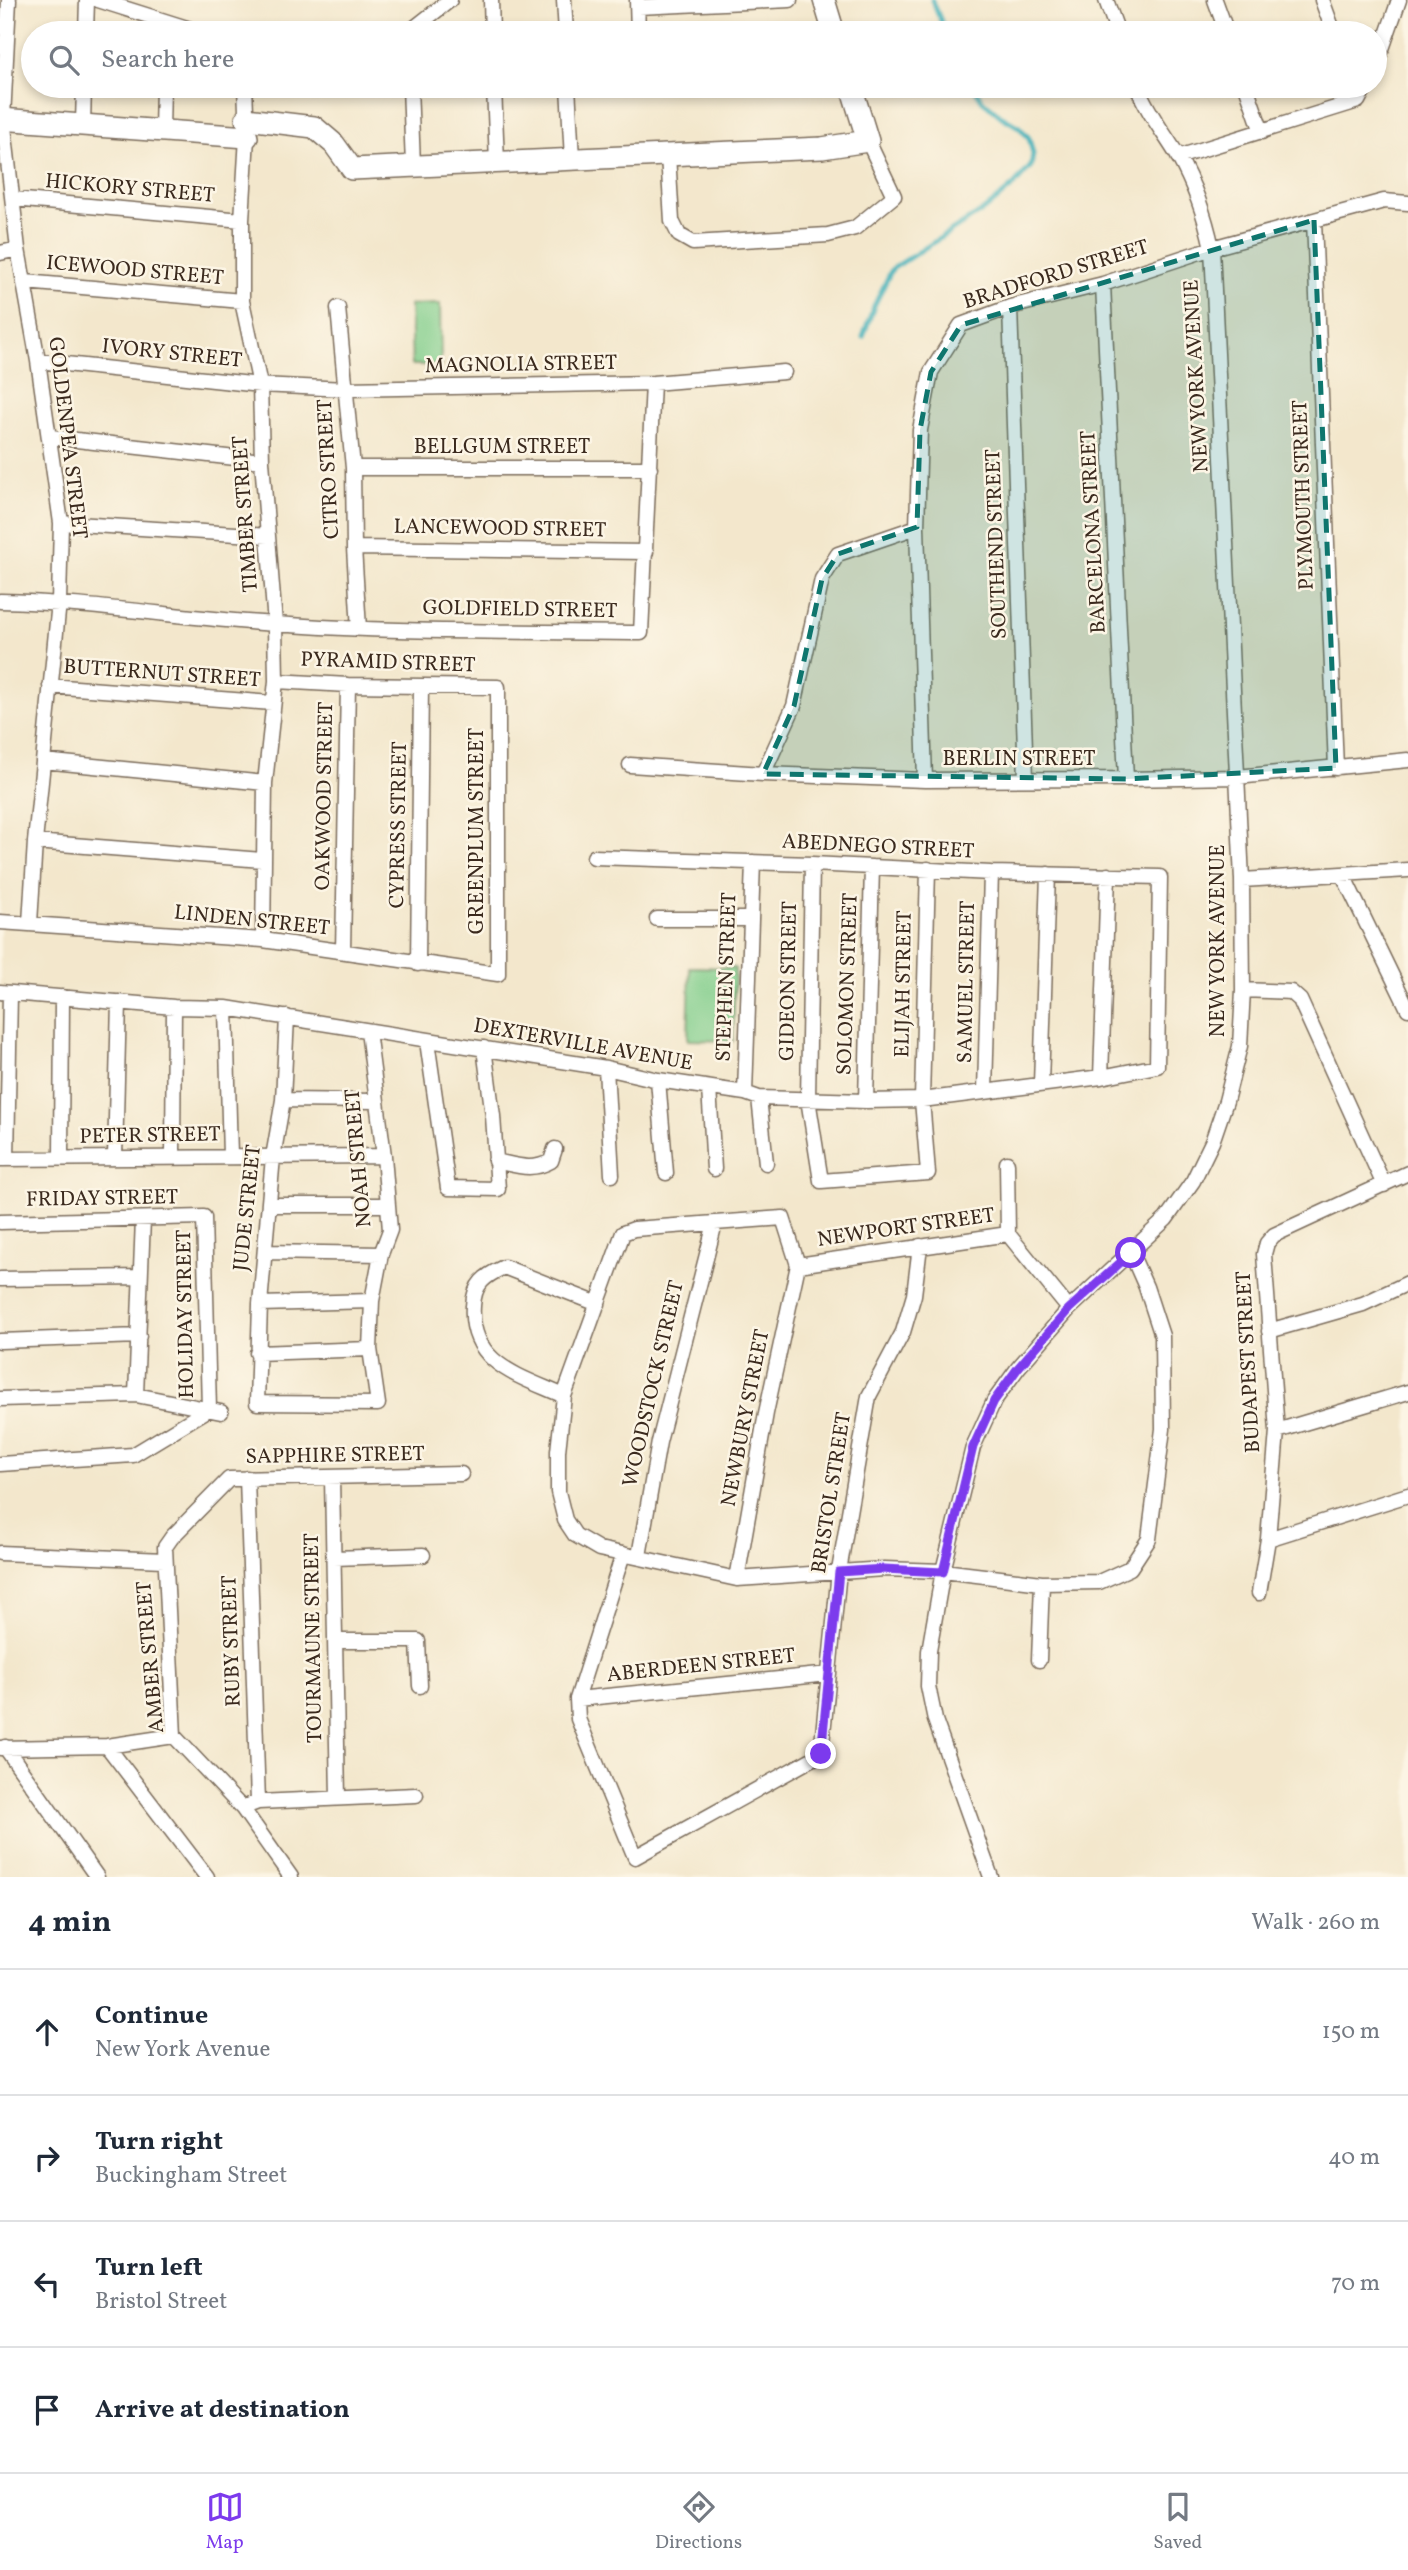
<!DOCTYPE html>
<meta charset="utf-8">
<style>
:root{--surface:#fff;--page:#f6f6f7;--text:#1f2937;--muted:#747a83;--line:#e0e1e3;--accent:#7c3aed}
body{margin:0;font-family:Vollkorn,serif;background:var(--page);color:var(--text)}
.stop{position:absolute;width:21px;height:21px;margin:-16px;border:5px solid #7c3aed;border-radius:50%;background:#fff}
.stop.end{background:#7c3aed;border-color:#fff;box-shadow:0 2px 7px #0008}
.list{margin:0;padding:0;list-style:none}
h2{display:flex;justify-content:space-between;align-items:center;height:91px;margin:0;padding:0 28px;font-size:30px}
h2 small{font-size:23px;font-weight:400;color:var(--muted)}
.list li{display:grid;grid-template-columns:46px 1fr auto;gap:21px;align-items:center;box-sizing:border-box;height:126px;padding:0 28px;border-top:2px solid var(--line)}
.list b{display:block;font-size:26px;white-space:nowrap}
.list p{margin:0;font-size:23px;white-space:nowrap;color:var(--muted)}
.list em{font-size:23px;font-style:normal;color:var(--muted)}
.icon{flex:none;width:38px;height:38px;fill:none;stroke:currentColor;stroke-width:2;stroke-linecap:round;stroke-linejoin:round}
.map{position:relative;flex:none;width:1408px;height:1877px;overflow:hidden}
.search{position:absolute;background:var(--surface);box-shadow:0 4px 10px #0003;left:21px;right:21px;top:21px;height:77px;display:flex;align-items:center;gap:18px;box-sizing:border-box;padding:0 24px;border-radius:38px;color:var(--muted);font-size:26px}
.sheet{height:595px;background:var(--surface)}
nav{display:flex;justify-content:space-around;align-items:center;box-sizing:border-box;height:98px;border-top:2px solid var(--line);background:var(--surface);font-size:19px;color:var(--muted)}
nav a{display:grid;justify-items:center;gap:4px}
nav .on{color:var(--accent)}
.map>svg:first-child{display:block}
</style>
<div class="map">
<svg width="1408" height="1877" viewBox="0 0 1408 1877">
<rect width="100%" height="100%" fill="#fcf5e5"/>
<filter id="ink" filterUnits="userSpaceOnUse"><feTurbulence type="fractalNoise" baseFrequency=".0143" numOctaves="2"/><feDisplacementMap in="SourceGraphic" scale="14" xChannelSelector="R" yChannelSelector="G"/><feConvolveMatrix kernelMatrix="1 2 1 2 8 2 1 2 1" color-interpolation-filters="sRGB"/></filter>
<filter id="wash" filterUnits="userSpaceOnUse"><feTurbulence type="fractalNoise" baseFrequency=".00686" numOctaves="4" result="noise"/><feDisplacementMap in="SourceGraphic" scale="28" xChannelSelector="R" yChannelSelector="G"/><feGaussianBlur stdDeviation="1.57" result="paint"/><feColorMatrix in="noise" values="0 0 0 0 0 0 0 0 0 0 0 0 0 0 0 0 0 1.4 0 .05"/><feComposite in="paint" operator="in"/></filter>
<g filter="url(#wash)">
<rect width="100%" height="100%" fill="#f3e7cc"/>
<path fill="#82ce8c" stroke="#5e7c55" stroke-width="2" d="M 440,304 L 441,365 L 412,365 L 410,305 Z
M 690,967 L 735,968 L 733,1041 L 688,1040 Z"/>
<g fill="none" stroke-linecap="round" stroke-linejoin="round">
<path stroke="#40b0b9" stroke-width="5" d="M 932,0 L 946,33
M 863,337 L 874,306 L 892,269 L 987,208 L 1014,185 L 1031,166 L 1033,154 L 1029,138 L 1019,127 L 1002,117 L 982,100 L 973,86"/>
</g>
</g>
<g filter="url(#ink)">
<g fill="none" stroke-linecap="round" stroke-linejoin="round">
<defs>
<path id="street" d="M 9,0 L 3,118 L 18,249 L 38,361 L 61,523 L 59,602 L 35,842 L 30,923
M 98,0 L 203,33
M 491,0 L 492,33
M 564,0 L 566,33
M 637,0 L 638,33
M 1106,0 L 1118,33
M 1215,0 L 1227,33
M 1322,0 L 1334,33
M 638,7 L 790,0
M 86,33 L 87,0
M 408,33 L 450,0
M 1375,69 L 1399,0
M 245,86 L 247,137 L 242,220 L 242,301 L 260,385 L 262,461 L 275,624 L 276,681 L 265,783 L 263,940
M 410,86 L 413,166
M 494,86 L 497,163
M 568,86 L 572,159
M 1246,86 L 1262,132
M 83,124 L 84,86
M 162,131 L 163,86
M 668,155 L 672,221 L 679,235 L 693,243 L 828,235 L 855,228 L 894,196 L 868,141
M 1178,157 L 1358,101 L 1366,86
M 13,199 L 242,220
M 1314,220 L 1336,768
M 0,253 L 18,249
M 25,282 L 242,301
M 1103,284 L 1126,779
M 1010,307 L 1026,779
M 338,308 L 353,468 L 354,548 L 359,629
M 38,361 L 260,385 L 346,389 L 653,383 L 784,372
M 50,437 L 262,461
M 353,468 L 650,468
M 61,523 L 268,536
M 354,548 L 646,552
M 0,601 C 92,603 183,618 275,624 C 396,633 519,631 641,633 L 653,383
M 50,686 L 272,703
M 43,761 L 265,783
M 630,765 L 763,774 L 925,780 L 1126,779 L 1237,777 L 1408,760
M 763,774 L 794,706 L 822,579 L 838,554 L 917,527
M 925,780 L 917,527 L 920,430 L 931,372 L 961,325 L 1010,307 L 1103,284 L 1212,248 L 1384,201 L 1408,203
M 35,842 L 262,860
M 812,864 L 808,1099 L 821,1181 L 928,1173 L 922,1100 L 928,869
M 1343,875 L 1408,1009
M 1242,880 L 1408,870
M 657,919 L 749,919
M 0,922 L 263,940 L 498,974 L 498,687 L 348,685 L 276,681
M 343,951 L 348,685
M 418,964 L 421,686
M 1243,990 L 1291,992 L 1300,1000 L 1384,1185
M 0,992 L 174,1007 L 226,1008 L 606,1068 L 658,1080 L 745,1093 L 759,1098 L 866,1101 L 922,1100 L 1101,1077 L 1157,1066 L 1160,877 L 991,873 L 812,864 L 594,857
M 226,1008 L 230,1156
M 287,1017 L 283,1100 L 273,1157 L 260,1304 L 257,1403 L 378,1404 L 370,1349 L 372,1301 L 381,1254 L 390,1230 L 384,1156 L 368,1031
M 427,1041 L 448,1188 L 498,1189 L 493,1116 L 484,1048
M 606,1068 L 612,1175
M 1101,1077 L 1108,875
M 658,1080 L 666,1173
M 1041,1084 L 1048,874
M 709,1088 L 714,1169
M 985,1091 L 991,873
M 745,1093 L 753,862
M 759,1098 L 766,1163
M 283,1100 L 376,1101
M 866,1101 L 872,867
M 115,1157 L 119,1002
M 173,1157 L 174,1007
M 61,1158 L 62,997
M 0,1159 L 384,1156
M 7,1159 L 10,993
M 495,1161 C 516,1165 532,1172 551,1161 L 555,1149
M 1007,1163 L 1008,1234
M 270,1205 L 386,1205
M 0,1222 L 204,1217 L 209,1409
M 265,1252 L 381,1254
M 798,1265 L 783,1218 L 634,1229 L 623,1233 L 564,1396 L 558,1451 L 558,1492 L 565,1520 L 575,1535 L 599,1549 L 737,1579 L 884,1569 L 943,1571 L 1042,1583 L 1099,1582 L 1130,1568 L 1149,1539 L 1163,1429 L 1162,1336 L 1146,1287 L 1131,1253
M 798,1265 L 1008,1234 L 1069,1309
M 0,1279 L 140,1277
M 260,1304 L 372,1301
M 1269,1331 L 1363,1304 L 1408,1283
M 0,1341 L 139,1336
M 257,1353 L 370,1349
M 136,1395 L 143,1219
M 564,1396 C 520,1376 469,1364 473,1306 C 474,1283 485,1276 504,1267 L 598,1304
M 0,1399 L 136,1395 L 221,1412
M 1277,1431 L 1408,1392
M 0,1464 L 133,1455 L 209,1409
M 247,1478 L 258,1802
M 332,1478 L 338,1798
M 1268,1539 L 1408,1495
M 0,1553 L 164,1560
M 623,1554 L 577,1699 L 578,1719 L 635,1857 L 821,1754 L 839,1571 L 869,1396 L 903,1332 L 914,1295 L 920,1246
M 639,1556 L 659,1442 L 715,1223
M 334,1558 L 423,1555
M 737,1579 L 766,1413 L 798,1265
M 1259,1593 L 1268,1539 L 1277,1431 L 1264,1254 L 1267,1243 L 1274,1235 L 1408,1173
M 336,1641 L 418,1641 L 420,1686
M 1039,1660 L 1042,1583
M 577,1699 L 829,1674
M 107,1746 L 207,1877
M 5,1747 L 97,1877
M 0,1748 L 107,1746 L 174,1736
M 250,1805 L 258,1802 L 416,1795
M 291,1877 L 243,1809 L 174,1736 L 165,1547 L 172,1537 L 229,1479 L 461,1474
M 991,1877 L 935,1720 L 928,1686 L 929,1651 L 943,1571 L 973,1447 L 994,1401 L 1018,1368 L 1069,1309 L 1166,1219 L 1193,1181 L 1212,1142 L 1226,1101 L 1240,1046 L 1243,990 L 1242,880 L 1212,248 C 1205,215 1195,186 1178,156 C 1164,133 1147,112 1137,86"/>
<path id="secondary" d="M 824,0 L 834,33
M 0,119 L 247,137
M 246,119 L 314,127 L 334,144 L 352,169 L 822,148 L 868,141 L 851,86"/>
</defs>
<use href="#street" stroke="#7b6c5b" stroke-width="17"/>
<use href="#secondary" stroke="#7b6c5b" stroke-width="24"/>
<use href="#street" stroke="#fff" stroke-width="14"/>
<use href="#secondary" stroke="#fff" stroke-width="21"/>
</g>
</g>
<g fill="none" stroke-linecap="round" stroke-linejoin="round" filter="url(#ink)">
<path stroke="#7c3aed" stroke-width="9" d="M 821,1754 L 839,1572 L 884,1569 L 943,1572 L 973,1447 L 994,1401 L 1018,1368 L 1069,1309 L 1131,1253"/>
</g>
<path fill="#0f766e" fill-opacity="0.2" stroke="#0f766e" stroke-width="5" stroke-dasharray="14 9" stroke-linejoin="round" d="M 1314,220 L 1336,768 L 1126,779 L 763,774 L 794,706 L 822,579 L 838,554 L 917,527 L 920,430 L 931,372 L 961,325 Z"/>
<g text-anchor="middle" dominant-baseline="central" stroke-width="5" stroke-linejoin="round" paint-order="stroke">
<g font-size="21" fill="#3b2a1e" stroke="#fcf5e5">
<text transform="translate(130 189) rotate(5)">HICKORY STREET</text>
<text transform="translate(135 271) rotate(5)">ICEWOOD STREET</text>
<text transform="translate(1056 275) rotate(-17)">BRADFORD STREET</text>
<text transform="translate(172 354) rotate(6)">IVORY STREET</text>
<text transform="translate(521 365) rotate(-1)">MAGNOLIA STREET</text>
<text transform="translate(1197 376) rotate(-93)">NEW YORK AVENUE</text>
<text transform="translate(67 438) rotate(83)">GOLDENPEA STREET</text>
<text x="502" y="447">BELLGUM STREET</text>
<text transform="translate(329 469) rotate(-93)">CITRO STREET</text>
<text transform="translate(1304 495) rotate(-92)">PLYMOUTH STREET</text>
<text transform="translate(246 514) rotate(-94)">TIMBER STREET</text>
<text transform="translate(500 529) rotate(1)">LANCEWOOD STREET</text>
<text transform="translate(1094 532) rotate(-93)">BARCELONA STREET</text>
<text transform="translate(997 544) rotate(-92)">SOUTHEND STREET</text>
<text transform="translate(520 610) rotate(1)">GOLDFIELD STREET</text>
<text transform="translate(388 663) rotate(2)">PYRAMID STREET</text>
<text transform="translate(162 674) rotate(4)">BUTTERNUT STREET</text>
<text x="1019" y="759">BERLIN STREET</text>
<text transform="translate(325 796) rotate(-89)">OAKWOOD STREET</text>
<text transform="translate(399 825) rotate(-89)">CYPRESS STREET</text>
<text transform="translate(477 831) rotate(-90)">GREENPLUM STREET</text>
<text transform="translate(878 847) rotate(3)">ABEDNEGO STREET</text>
<text transform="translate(252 921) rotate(6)">LINDEN STREET</text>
<text transform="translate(1218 941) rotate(-90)">NEW YORK AVENUE</text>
<text transform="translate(727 977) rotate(-88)">STEPHEN STREET</text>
<text transform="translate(789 981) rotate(-89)">GIDEON STREET</text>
<text transform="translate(967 982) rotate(-89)">SAMUEL STREET</text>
<text transform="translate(848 984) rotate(-88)">SOLOMON STREET</text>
<text transform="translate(904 984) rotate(-89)">ELIJAH STREET</text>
<text transform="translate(583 1045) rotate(10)">DEXTERVILLE AVENUE</text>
<text transform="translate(150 1136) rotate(-1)">PETER STREET</text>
<text transform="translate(359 1158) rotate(-95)">NOAH STREET</text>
<text transform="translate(102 1199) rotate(-1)">FRIDAY STREET</text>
<text transform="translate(248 1208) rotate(-84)">JUDE STREET</text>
<text transform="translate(906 1228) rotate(-8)">NEWPORT STREET</text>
<text transform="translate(186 1314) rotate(-91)">HOLIDAY STREET</text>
<text transform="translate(1249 1362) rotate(-93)">BUDAPEST STREET</text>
<text transform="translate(654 1384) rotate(-77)">WOODSTOCK STREET</text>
<text transform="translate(746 1418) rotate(-79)">NEWBURY STREET</text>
<text transform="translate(335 1456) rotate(-1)">SAPPHIRE STREET</text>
<text transform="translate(832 1493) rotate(-81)">BRISTOL STREET</text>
<text transform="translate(314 1638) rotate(-91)">TOURMAUNE STREET</text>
<text transform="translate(232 1641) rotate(-92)">RUBY STREET</text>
<text transform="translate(151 1657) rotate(-95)">AMBER STREET</text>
<text transform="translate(701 1666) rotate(-6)">ABERDEEN STREET</text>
</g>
</g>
</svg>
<div class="stop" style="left:1131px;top:1253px"></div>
<div class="stop end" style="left:821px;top:1754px"></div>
<div class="search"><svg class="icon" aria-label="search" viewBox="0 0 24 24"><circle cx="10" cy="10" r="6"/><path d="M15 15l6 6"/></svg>Search here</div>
</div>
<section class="sheet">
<h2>4 min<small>Walk · 260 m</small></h2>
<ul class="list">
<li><svg class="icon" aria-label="ahead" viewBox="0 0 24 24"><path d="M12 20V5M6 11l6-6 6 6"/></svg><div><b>Continue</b><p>New York Avenue</p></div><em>150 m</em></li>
<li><svg class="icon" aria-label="right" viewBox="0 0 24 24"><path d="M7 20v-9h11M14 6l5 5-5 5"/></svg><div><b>Turn right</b><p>Buckingham Street</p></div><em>40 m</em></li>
<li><svg class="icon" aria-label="left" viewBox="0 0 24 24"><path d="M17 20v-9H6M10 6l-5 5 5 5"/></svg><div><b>Turn left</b><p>Bristol Street</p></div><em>70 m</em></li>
<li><svg class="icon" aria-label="arrive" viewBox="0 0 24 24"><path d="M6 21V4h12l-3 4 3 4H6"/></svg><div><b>Arrive at destination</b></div></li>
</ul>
</section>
<nav>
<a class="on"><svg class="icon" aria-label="map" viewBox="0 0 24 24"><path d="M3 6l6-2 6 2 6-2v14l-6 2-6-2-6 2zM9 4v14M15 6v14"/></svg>Map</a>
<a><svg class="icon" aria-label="directions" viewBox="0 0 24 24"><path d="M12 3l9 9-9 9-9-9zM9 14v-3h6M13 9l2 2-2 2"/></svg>Directions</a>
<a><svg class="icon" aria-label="saved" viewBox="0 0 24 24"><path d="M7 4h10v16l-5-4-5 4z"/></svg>Saved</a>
</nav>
